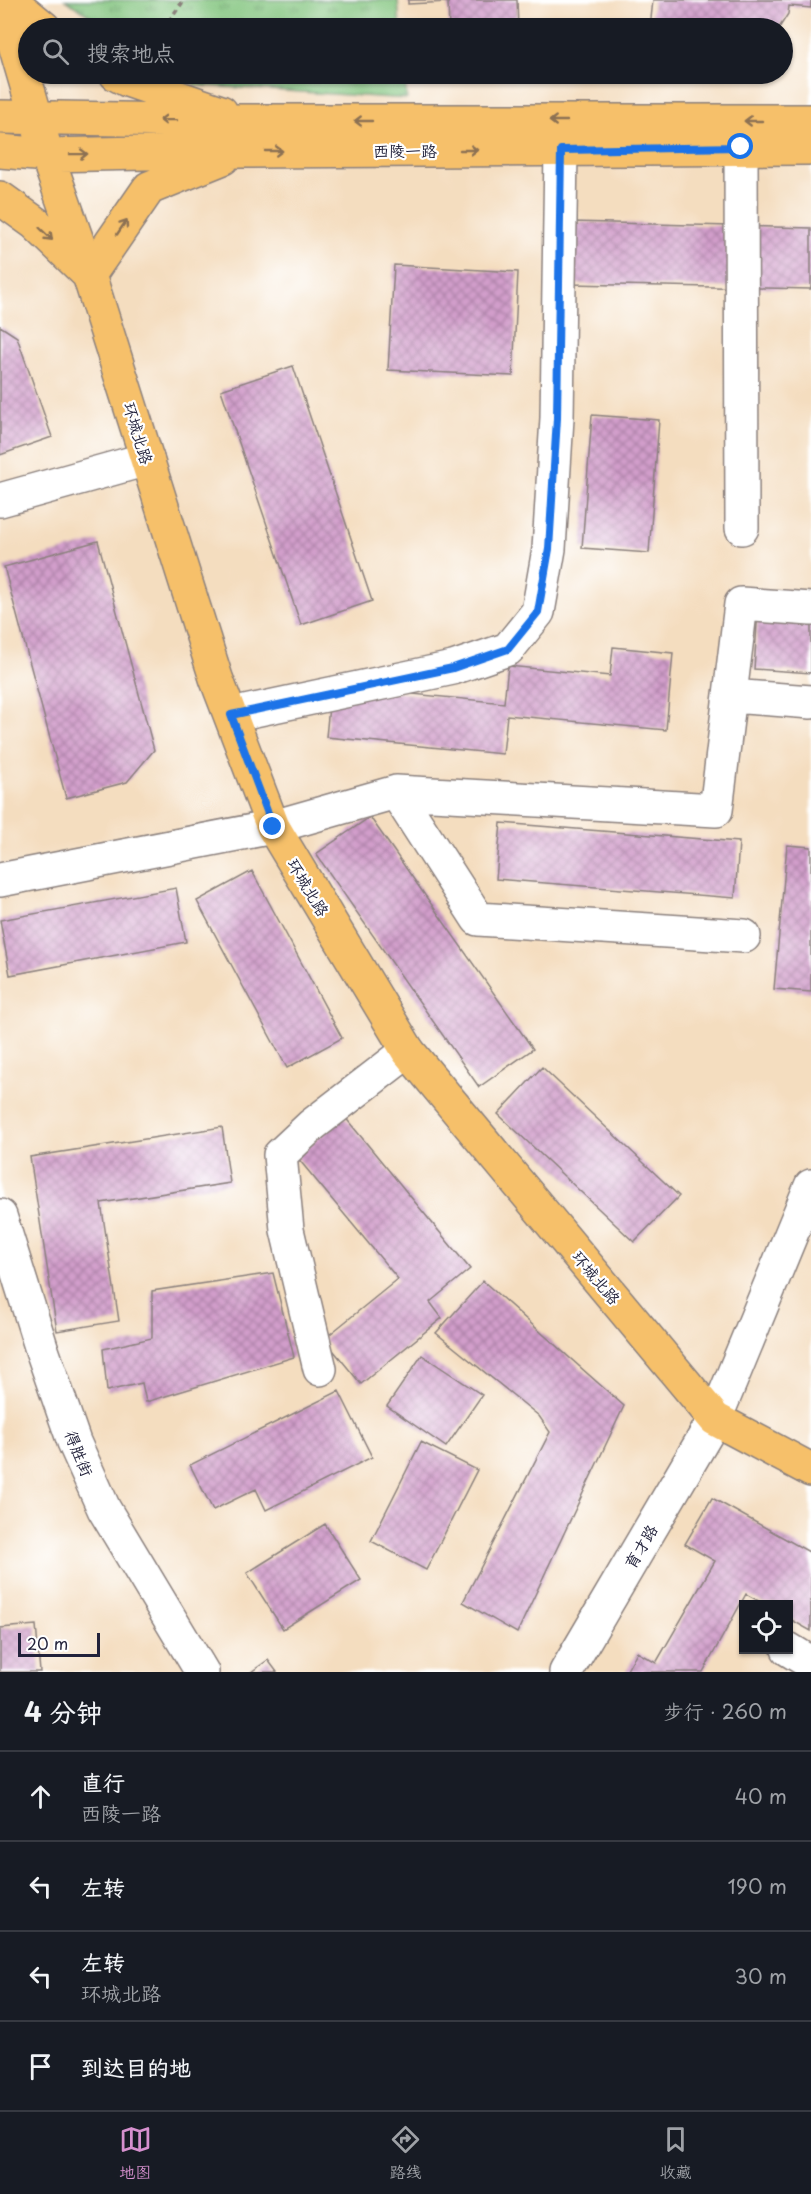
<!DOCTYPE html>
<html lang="zh">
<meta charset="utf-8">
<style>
:root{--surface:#171b24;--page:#242831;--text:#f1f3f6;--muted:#9ea1a6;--line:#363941;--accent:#d690ce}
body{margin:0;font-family:"Playpen Sans","LXGW WenKai TC",sans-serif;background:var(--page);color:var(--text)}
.controls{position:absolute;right:18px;bottom:18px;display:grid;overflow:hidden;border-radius:0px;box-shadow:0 2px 4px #0004}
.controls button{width:54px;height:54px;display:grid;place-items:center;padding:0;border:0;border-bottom:2px solid var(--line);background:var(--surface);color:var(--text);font:30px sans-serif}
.scale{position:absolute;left:18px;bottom:15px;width:82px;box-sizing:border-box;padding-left:6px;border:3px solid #22223b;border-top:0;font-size:16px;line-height:21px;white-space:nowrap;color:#22223b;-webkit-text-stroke:4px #fff;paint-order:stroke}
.stop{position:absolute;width:18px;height:18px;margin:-14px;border:4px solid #1a73e8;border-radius:50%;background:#fff}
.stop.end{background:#1a73e8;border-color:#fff;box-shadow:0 2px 6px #0008}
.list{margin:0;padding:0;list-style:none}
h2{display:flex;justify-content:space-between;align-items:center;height:78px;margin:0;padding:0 24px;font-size:26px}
h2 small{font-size:20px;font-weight:400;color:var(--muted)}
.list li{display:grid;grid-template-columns:39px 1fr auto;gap:18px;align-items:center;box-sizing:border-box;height:90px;padding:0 24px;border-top:2px solid var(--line)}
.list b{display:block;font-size:22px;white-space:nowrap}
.list p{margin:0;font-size:20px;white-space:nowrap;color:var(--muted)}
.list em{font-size:20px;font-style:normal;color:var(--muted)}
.icon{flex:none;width:33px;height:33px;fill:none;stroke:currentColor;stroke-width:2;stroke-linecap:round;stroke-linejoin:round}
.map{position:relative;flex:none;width:811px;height:1672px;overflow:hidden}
.search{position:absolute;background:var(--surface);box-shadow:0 2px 4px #0004;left:18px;right:18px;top:18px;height:66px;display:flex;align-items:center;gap:15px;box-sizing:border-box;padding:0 21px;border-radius:33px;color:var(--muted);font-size:22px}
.sheet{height:438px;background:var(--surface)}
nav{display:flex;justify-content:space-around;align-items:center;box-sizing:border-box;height:84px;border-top:2px solid var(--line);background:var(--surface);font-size:16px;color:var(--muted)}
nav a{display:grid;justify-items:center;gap:3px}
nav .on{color:var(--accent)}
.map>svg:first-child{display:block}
</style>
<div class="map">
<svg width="811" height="1672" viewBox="0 0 811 1672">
<defs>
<pattern id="grass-tufts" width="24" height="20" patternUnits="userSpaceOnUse" patternTransform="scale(1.5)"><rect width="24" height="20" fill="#83c57f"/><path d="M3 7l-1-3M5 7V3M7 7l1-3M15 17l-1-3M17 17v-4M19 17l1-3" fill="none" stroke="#6ba069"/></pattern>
<pattern id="building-cross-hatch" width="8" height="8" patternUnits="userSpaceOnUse" patternTransform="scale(1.5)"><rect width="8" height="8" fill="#d29ecb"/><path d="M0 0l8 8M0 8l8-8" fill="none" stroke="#aa80a6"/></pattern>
</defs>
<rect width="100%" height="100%" fill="#fff"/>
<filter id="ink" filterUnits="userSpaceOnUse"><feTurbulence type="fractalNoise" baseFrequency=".0167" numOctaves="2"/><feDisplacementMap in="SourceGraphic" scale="12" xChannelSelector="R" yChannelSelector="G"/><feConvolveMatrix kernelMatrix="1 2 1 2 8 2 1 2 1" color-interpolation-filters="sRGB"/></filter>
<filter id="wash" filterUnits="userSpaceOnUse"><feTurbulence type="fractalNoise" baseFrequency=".008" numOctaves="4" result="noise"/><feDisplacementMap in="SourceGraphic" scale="24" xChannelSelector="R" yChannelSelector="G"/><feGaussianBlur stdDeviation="1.35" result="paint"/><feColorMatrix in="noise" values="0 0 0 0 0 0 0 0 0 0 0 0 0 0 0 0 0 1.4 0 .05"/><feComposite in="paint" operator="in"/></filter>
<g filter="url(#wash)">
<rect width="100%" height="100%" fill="#f4ddbf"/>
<path fill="url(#grass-tufts)" stroke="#52745d" stroke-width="1.5" d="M 65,0 L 398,0 L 400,28 L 109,28 Z
M 178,74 L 404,74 L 407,99 L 196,85 Z"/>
<g id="blocks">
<path fill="url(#building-cross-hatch)" d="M 408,0 L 517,0 L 518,28 L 449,28 L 448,2 L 408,4 Z
M 653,0 L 811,0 L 811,8 L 789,6 L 788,14 L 779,28 L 650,28 Z
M 572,222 L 811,228 L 811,289 L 570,284 Z
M 394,265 L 518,272 L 513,376 L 388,370 Z
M 0,326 L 17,337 L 52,437 L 0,455 Z
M 293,366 L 372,601 L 301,625 L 221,390 Z
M 592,415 L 659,420 L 649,553 L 582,548 Z
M 98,541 L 154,750 L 127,782 L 66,798 L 4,567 Z
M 758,610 L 811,614 L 811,673 L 754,669 Z
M 613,647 L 673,653 L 666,730 L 507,715 L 503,754 L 326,737 L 331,686 L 504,703 L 508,666 L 610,676 Z
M 370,817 L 533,1049 L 479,1087 L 316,854 Z
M 501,823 L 739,842 L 735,898 L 496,879 Z
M 787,845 L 811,847 L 811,992 L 774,989 Z
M 252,871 L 342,1038 L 287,1068 L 197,901 Z
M 176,888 L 186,942 L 10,975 L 0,920 Z
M 542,1067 L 679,1196 L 634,1242 L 498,1114 Z
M 344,1116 L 470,1269 L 430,1302 L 442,1318 L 361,1384 L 324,1339 L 398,1279 L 296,1156 Z
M 222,1127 L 230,1183 L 101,1203 L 119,1321 L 57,1331 L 30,1157 Z
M 273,1273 L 294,1357 L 146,1402 L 142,1383 L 107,1391 L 103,1349 L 152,1338 L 152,1291 Z
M 483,1281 L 624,1406 L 517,1633 L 463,1602 L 550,1432 L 539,1416 L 436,1333 Z
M 422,1355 L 482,1395 L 446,1447 L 387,1406 Z
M 339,1391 L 372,1457 L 266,1510 L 256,1489 L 213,1510 L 190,1465 Z
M 421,1442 L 477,1470 L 426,1570 L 371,1541 Z
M 712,1498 L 811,1553 L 811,1631 L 788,1618 L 788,1604 L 764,1604 L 746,1594 L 703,1672 L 626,1672 L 637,1652 L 656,1663 L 715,1561 L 685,1544 Z
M 325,1524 L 361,1580 L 283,1629 L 247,1573 Z
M 36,1625 L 40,1672 L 0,1672 L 0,1628 Z
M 268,1660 L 277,1672 L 251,1672 Z"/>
</g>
</g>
<g filter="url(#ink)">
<use href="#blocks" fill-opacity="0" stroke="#8b807d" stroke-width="1.5"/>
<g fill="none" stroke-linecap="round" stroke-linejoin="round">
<defs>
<path id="minor" d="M 741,147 L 742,528
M 0,500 L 147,459
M 731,696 L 811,702
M 231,715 L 453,668 L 508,649 L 538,612 L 549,549 L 557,418 L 561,150
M 396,792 L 478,919 L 744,936
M 0,880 L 273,827 L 396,792 L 716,810 L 741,604 L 811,609
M 0,1216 L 42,1350 L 74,1442 L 104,1509 L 202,1672
M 320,1369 L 287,1230 L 280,1155 L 312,1125 L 408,1051
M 788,1649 L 811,1663
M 566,1672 L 715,1419 L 811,1186"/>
<path id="major" d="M 2,0 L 47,155 L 89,275 L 216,678 L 273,827 L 408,1051 L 715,1419 L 811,1470
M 10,0 L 44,28
M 116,74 L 127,80 L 221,112
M 0,117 L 239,121 L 811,121
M 0,151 L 47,155 L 242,151 L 811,148
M 0,198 L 35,223 L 89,275 L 149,188 L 223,158"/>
</defs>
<use href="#minor" stroke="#8b807d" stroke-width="36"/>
<use href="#major" stroke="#8b807d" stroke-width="36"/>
<path stroke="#8b807d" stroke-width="4" stroke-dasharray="4.5 4.5" stroke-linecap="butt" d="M 164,28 L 184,0"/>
<use href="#minor" stroke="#fff" stroke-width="33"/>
<use href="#major" stroke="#f6c06b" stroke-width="33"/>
</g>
<defs><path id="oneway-shaft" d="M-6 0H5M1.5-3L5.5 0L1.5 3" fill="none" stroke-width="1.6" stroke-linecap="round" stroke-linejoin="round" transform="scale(1.5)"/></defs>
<g stroke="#8c7153">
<use href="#oneway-shaft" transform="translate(168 120) rotate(-179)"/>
<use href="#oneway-shaft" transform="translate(363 121) rotate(-180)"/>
<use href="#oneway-shaft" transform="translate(558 121) rotate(-180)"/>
<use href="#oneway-shaft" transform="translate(753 121) rotate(-180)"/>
<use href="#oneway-shaft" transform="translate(469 150)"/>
<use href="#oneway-shaft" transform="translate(274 151)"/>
<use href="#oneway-shaft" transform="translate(79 154) rotate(-1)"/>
<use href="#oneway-shaft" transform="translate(122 227) rotate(-56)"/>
<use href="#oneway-shaft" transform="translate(46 234) rotate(44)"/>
</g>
</g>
<g fill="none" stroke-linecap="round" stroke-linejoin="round" filter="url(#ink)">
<path stroke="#1a73e8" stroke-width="8" d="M 273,827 L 231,715 L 453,668 L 508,649 L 538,612 L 549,549 L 557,418 L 561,150 L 741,147"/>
</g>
<g text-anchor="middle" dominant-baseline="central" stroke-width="4.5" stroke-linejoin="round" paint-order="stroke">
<g font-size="16" fill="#22223b" stroke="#fff">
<text x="405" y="150">西陵一路</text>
<text transform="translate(139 433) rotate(73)">环城北路</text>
<text transform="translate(309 887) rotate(59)">环城北路</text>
<text transform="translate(597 1277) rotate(50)">环城北路</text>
<text transform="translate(80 1453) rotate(68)">得胜街</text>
<text transform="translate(640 1546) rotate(-59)">育才路</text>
</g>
</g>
</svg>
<div class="controls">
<button><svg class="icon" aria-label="locate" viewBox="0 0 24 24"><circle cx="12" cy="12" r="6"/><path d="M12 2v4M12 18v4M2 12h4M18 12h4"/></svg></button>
</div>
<div class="scale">20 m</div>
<div class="stop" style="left:741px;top:147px"></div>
<div class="stop end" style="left:273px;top:827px"></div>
<div class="search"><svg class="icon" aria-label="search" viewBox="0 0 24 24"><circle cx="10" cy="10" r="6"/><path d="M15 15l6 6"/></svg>搜索地点</div>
</div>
<section class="sheet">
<h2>4 分钟<small>步行 · 260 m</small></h2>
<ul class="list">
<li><svg class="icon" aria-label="ahead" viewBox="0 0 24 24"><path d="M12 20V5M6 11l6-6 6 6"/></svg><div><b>直行</b><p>西陵一路</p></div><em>40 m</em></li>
<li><svg class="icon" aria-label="left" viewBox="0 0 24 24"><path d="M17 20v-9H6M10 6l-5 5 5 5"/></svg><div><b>左转</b></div><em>190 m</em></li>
<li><svg class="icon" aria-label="left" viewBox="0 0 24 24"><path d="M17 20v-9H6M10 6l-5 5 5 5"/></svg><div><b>左转</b><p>环城北路</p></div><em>30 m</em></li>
<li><svg class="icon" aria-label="arrive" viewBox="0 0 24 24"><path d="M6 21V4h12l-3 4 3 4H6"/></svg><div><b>到达目的地</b></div></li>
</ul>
</section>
<nav>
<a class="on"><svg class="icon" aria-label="map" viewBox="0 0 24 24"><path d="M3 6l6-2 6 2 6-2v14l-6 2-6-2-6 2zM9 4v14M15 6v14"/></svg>地图</a>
<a><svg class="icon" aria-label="directions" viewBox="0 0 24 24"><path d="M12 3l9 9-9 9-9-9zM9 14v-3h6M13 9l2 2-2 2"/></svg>路线</a>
<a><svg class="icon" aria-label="saved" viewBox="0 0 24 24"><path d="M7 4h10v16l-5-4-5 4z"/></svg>收藏</a>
</nav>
